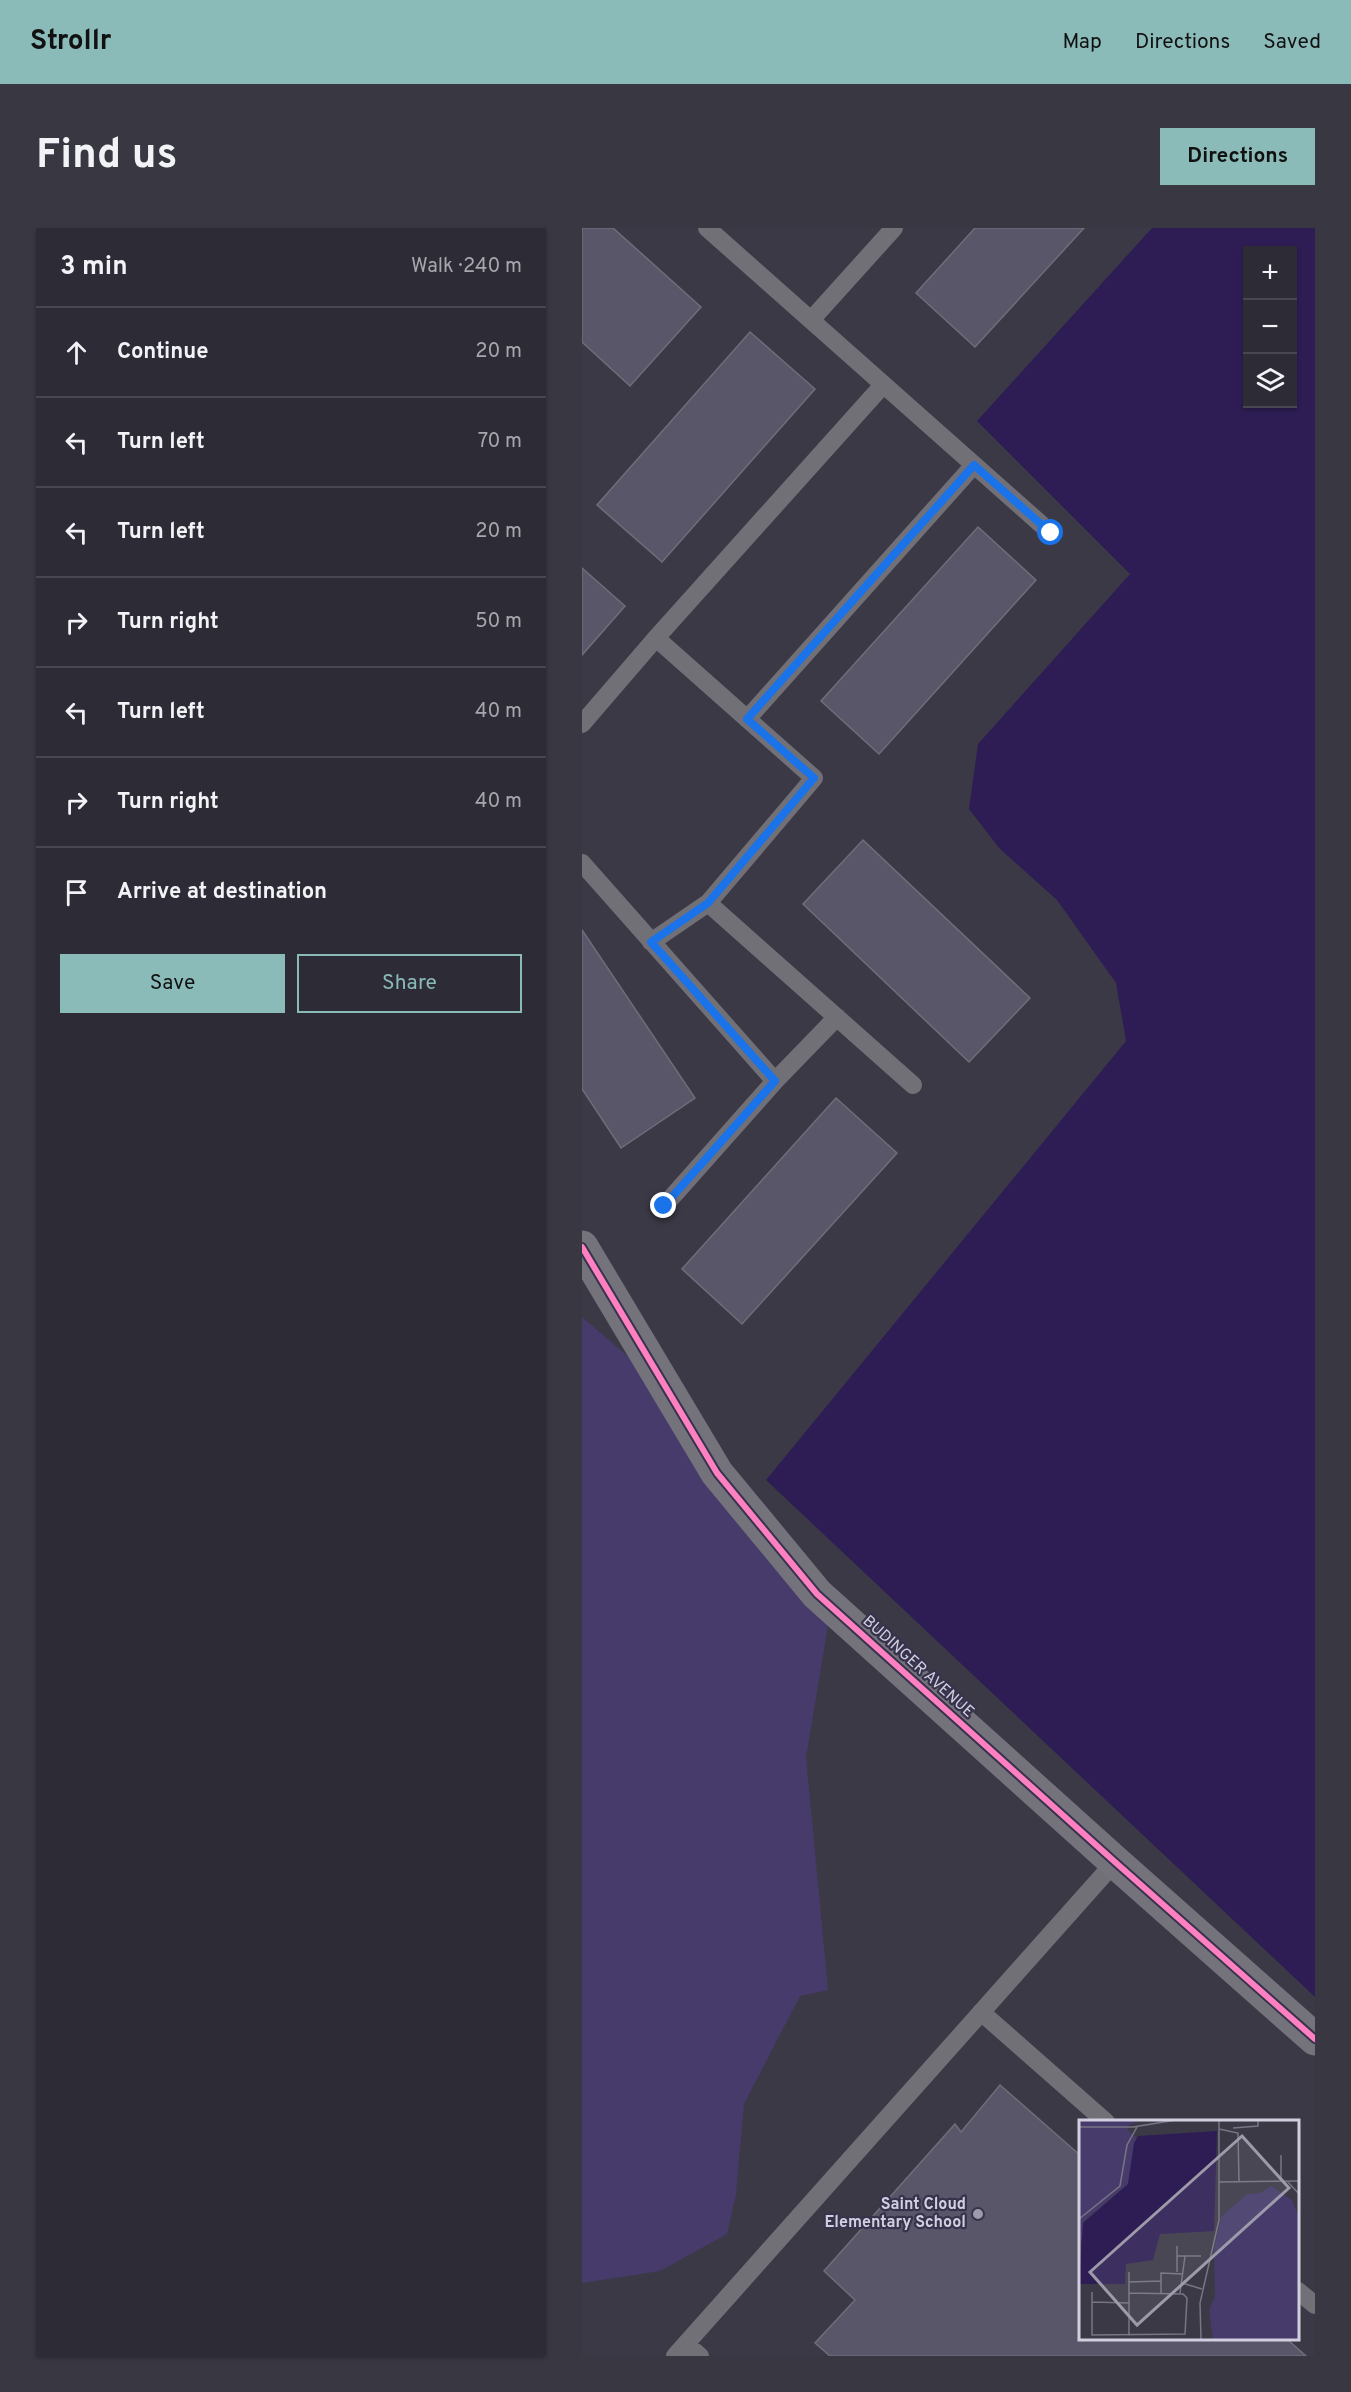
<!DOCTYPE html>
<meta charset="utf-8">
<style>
:root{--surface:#2d2b35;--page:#393741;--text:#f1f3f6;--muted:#a7a7ad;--line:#484750;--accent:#8bbbb9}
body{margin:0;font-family:Overpass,sans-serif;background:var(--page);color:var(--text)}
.controls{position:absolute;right:18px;top:18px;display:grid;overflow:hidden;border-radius:0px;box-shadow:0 2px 4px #0004}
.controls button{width:54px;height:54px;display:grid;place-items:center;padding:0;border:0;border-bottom:2px solid var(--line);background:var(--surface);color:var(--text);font:30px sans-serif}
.stop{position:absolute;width:18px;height:18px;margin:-14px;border:4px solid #1a73e8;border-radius:50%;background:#fff}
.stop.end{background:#1a73e8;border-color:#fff;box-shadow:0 2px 6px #0008}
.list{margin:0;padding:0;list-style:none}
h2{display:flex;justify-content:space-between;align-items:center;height:78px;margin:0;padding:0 24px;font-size:26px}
h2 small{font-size:20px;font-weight:400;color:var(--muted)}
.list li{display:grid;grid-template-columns:39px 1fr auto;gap:18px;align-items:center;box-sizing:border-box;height:90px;padding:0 24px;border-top:2px solid var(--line)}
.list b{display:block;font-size:22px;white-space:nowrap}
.list em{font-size:20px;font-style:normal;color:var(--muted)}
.actions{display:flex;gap:12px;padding:18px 24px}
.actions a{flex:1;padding:14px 0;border:2px solid var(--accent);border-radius:0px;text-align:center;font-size:21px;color:var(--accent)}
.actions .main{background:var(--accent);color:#111}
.icon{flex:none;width:33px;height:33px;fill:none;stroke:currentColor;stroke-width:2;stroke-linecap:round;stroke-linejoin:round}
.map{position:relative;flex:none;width:733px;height:2128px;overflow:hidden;border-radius:0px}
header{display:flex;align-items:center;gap:36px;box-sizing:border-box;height:84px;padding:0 30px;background:var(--accent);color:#111}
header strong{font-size:28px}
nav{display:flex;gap:33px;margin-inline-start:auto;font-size:21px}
.intro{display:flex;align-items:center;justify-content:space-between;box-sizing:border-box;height:144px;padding:0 36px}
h1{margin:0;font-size:42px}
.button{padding:15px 27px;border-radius:0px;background:var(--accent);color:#111;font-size:21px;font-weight:700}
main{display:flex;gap:36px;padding:0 36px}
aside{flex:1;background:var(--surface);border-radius:0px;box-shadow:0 2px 4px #0004}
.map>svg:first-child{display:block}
</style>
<header>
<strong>Strollr</strong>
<nav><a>Map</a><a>Directions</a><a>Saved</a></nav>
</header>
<div class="intro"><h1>Find us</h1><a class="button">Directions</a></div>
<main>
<aside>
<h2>3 min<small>Walk · 240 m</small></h2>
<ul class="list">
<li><svg class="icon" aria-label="ahead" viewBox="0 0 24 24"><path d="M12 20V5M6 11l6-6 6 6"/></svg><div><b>Continue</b></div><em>20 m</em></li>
<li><svg class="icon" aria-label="left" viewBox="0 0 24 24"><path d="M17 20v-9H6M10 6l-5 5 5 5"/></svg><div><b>Turn left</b></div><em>70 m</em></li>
<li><svg class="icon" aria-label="left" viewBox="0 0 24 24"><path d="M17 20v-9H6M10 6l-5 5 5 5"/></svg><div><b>Turn left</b></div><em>20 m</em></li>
<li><svg class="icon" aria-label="right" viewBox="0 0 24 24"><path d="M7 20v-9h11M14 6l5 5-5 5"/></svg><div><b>Turn right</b></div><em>50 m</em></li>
<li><svg class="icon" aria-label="left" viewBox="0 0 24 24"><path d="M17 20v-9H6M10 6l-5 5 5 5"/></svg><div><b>Turn left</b></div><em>40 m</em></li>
<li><svg class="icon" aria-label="right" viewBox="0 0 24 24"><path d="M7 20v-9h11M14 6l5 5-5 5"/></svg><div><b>Turn right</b></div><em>40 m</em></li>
<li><svg class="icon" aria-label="arrive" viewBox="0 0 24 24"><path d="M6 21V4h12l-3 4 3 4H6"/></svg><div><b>Arrive at destination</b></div></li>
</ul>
<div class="actions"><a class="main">Save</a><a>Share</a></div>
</aside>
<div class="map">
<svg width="733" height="2128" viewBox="0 0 733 2128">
<rect width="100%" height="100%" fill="#3c3947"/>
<path fill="#463b6b" d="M 0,1089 L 49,1131 L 246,1397 L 224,1529 L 246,1762 L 218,1768 L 162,1876 L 154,1966 L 145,2006 L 78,2043 L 0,2055 Z"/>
<path fill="#2d1d54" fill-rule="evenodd" d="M 570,0 L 733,0 L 733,1769 L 184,1252 L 544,813 L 534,755 L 475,672 L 418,621 L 387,581 L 396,516 L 548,346 L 395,193 ZM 666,22 L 710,22 L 710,176 L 666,176 Z"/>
<path fill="#5a5669" stroke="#706d79" stroke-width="1.5" d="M 0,0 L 31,0 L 119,79 L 48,158 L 0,114 Z
M 393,0 L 502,0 L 393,119 L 334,65 Z
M 168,104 L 233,161 L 80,334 L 15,277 Z
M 396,299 L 454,352 L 297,526 L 239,473 Z
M 0,340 L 43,378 L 0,427 Z
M 281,612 L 448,770 L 387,834 L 221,676 Z
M 0,702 L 113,870 L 39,920 L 0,861 Z
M 254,870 L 315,925 L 160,1096 L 100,1041 Z
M 418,1857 L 499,1928 L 499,2112 L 706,2112 L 724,2128 L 248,2128 L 233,2115 L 273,2072 L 242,2043 L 373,1896 L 379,1904 Z"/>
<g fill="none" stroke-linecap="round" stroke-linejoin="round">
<path stroke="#727077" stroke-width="18" d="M 125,0 L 469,305
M 229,92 L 312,0
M 165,491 L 392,237
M 0,496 L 74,410 L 301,157
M 0,635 L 193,853
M 126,675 L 331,857
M 69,714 L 126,675 L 232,550 L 74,410
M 82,978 L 193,853 L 255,789
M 399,1784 L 524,1894
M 716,2063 L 733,2077
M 104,2116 L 118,2128
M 93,2128 L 533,1634"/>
<path stroke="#74737b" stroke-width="33" d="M 0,1019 L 135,1245 L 235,1366 L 533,1634 L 733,1811"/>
<defs>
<path id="cycleway" d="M 0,1019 L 135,1245 L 235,1366 L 533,1634 L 733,1811"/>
</defs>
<use href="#cycleway" stroke="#38334d" stroke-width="10"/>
<use href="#cycleway" stroke="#ff80c0" stroke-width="6"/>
</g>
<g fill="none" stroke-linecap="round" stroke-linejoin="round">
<path stroke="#1a73e8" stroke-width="8" d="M 82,978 L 193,853 L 69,714 L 126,675 L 232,550 L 165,491 L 392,237 L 469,305"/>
</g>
<circle fill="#9d9aaa" stroke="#38334d" stroke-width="2" cx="396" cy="1986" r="6"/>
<g text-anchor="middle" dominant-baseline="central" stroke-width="4.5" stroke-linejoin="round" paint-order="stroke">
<g font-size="16" fill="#d1cfdf" stroke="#38334d">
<text transform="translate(336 1439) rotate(42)">BUDINGER AVENUE</text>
</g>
<g font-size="16" font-weight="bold" fill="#d1cfdf" stroke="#38334d" text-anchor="end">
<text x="384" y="1977">Saint Cloud<tspan x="384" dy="18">Elementary School</tspan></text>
</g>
</g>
<g transform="translate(497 1892)">
<rect width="220" height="220" fill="#3c3947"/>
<path d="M 60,0 L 47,7 L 58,19 L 49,64 L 4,102 L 4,120 L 0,121 L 0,1 ZM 192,66 L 213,80 L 220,98 L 220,220 L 134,220 L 130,190 L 136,177 L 135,129 L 142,97 L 168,74 L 181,73 Z" fill="#463b6b"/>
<path d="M 138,11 L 135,111 L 81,114 L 74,140 L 47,144 L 46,164 L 0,164 L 4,103 L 49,64 L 55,23 L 59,16 Z" fill="#2d1d54"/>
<path fill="none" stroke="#787584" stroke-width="1.5" d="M 0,7 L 54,7 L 97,0M 154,8 L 179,6 L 179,0M 140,9 L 159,13 L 160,62M 202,35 L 202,61M 208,61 L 221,75M 140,62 L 221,61M 0,99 L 41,66 L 48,25 L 58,7M 98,126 L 98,152M 98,136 L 122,136M 50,152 L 50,216M 50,162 L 82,161M 103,163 L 123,169M 13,172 L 13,215 L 106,214 L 108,178 L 104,174 L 50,173M 82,173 L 82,153 L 104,154M 101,173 L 106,136M 13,182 L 50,183M 122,220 L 121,183 L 140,100 L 140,0"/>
<path fill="#9d9aaa" fill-opacity="0.15" stroke="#9d9aaa" stroke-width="3" d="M 163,16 L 210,68 L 58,205 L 11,152 Z"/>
<rect width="220" height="220" fill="none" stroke="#d1cfdf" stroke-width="3"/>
</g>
</svg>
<div class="controls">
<button>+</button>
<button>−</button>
<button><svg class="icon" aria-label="layers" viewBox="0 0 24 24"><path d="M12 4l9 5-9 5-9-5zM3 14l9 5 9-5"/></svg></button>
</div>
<div class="stop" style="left:469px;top:305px"></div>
<div class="stop end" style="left:82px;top:978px"></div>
</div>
</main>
